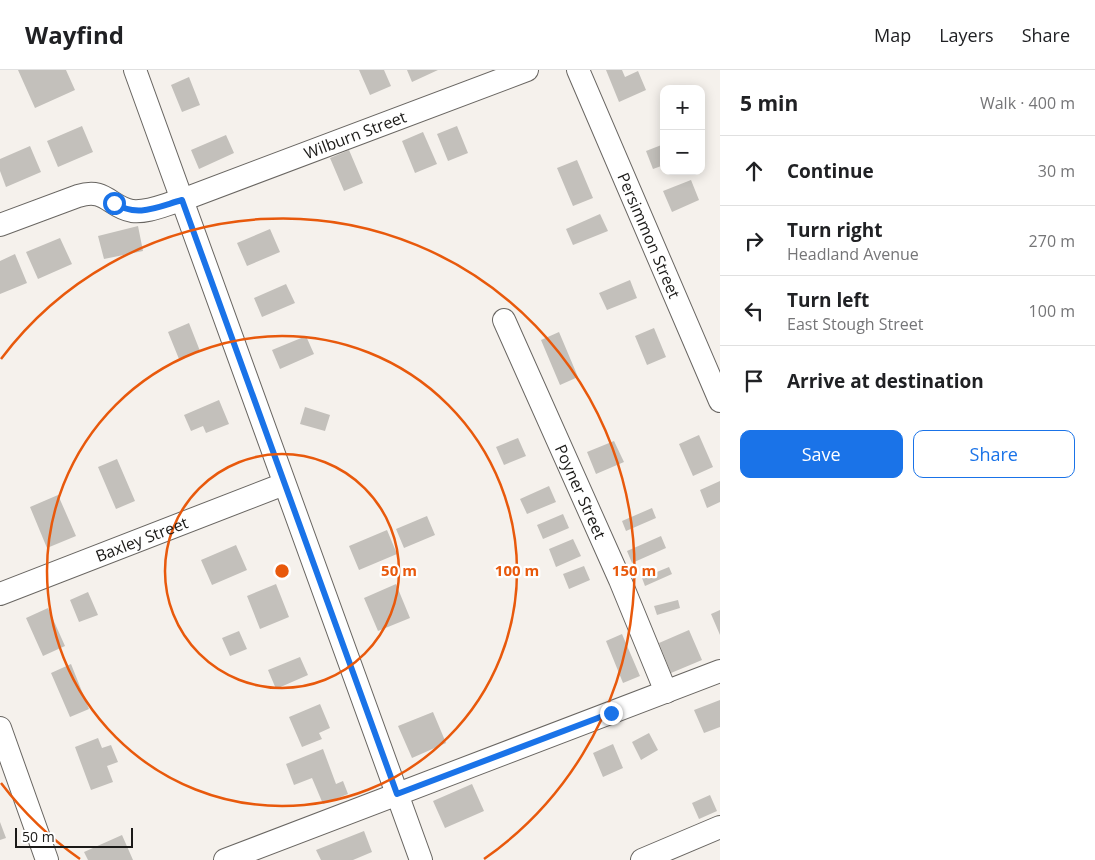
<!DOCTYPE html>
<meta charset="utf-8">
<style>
:root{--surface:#fff;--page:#f2f2f2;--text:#202124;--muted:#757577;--line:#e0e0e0;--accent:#1a73e8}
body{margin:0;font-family:"Open Sans",sans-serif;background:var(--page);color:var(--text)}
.controls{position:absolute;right:15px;top:15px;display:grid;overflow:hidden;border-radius:10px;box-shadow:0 2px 12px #0003}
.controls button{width:45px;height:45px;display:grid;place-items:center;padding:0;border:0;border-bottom:1px solid var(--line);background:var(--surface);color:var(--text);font:25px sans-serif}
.scale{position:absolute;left:15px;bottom:12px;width:118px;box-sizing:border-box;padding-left:5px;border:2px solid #1b1a18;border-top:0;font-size:14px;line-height:18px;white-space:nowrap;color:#1b1a18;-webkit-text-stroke:4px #fff;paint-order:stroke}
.stop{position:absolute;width:15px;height:15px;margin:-11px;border:4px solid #1a73e8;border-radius:50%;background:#fff}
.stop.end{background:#1a73e8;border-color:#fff;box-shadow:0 1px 5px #0008}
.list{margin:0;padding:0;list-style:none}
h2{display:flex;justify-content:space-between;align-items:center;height:65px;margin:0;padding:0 20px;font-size:21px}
h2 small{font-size:16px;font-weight:400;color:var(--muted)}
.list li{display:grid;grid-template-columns:32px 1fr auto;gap:15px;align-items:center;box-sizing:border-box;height:70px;padding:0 20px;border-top:1px solid var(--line)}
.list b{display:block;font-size:19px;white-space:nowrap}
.list p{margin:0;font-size:16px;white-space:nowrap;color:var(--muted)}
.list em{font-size:16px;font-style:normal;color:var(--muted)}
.actions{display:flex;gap:10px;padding:15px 20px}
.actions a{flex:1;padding:11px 0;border:1px solid var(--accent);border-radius:10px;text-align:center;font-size:18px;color:var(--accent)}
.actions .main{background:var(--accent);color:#fff}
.icon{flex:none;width:28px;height:28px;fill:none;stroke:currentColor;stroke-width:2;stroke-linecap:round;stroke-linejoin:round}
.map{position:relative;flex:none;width:720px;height:790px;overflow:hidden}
header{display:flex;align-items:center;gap:30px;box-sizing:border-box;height:70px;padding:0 25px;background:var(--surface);border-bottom:1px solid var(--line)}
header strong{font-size:24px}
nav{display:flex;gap:28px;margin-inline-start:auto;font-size:18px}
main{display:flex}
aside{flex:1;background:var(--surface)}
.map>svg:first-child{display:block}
</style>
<header>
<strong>Wayfind</strong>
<nav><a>Map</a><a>Layers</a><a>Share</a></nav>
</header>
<main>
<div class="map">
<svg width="720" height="790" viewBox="0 0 720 790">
<rect width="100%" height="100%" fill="#f5f1ec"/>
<path fill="#c3c0bb" d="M 18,0 L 66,0 L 75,20 L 35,38 Z
M 359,0 L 384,0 L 391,16 L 370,25 Z
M 407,0 L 438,0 L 412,12 Z
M 606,0 L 622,0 L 625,7 L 638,1 L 646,20 L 619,32 Z
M 189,7 L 200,35 L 182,42 L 171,15 Z
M 82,56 L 93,82 L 58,97 L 47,71 Z
M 457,56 L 468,83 L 448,91 L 437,64 Z
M 423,62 L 437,94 L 415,103 L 402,71 Z
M 226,65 L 234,83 L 199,99 L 191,80 Z
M 664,74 L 664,95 L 653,99 L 646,81 Z
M 30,76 L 41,102 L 6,117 L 0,101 L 0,89 Z
M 349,80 L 363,113 L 344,121 L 330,88 Z
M 577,90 L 593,128 L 573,136 L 557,98 Z
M 691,110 L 699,130 L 672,142 L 663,121 Z
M 600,144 L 608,161 L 573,175 L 566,159 Z
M 138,156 L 143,181 L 104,189 L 98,166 Z
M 270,159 L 280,182 L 247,196 L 237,173 Z
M 60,168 L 72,194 L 38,209 L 26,182 Z
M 15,184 L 27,213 L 0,224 L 0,191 Z
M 630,210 L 637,228 L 607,240 L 599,223 Z
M 286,214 L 295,233 L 262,247 L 254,228 Z
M 189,253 L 200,281 L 179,289 L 168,262 Z
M 654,258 L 666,287 L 647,295 L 635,266 Z
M 559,262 L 578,307 L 560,315 L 541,270 Z
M 306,266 L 314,284 L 280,299 L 272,280 Z
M 219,330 L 229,354 L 206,363 L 203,356 L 191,361 L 184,345 Z
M 305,337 L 330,345 L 325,361 L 300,354 Z
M 699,365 L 713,397 L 693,406 L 679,374 Z
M 518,368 L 526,386 L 504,395 L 496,377 Z
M 614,371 L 624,392 L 596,404 L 587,382 Z
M 117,389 L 135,431 L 116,439 L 98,397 Z
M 720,411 L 720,432 L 707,438 L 700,420 Z
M 549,416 L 556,432 L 527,444 L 520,429 Z
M 58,425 L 76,466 L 47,478 L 30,437 Z
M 652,438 L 656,448 L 626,461 L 622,451 Z
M 563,444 L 569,458 L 543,469 L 537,455 Z
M 427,446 L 435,465 L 404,478 L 396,459 Z
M 387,460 L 397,484 L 359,500 L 349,476 Z
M 661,466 L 666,478 L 632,493 L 627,481 Z
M 573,469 L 581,486 L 556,497 L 549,479 Z
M 236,475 L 247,500 L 212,515 L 201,490 Z
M 584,496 L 590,510 L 569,519 L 563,504 Z
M 669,497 L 672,504 L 645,516 L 642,508 Z
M 276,514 L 289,547 L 260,559 L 247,526 Z
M 396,514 L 410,548 L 378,561 L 364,528 Z
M 88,522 L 98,545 L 79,552 L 70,530 Z
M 678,530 L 680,538 L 657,545 L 654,536 Z
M 48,538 L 65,576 L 43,586 L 26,548 Z
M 720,540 L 720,565 L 711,544 Z
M 689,560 L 702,590 L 671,603 L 659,573 Z
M 239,561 L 247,579 L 230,586 L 222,568 Z
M 622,564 L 640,606 L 623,613 L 606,571 Z
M 300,587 L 308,605 L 276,619 L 268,600 Z
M 71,594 L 89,639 L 70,647 L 51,603 Z
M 720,630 L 720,657 L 704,663 L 694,640 Z
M 320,634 L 330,658 L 319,663 L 322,669 L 302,677 L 289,647 Z
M 433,642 L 446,673 L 412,688 L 398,656 Z
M 649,663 L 658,680 L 641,690 L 632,672 Z
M 98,668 L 102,678 L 111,675 L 118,692 L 107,696 L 113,712 L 91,720 L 75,677 Z
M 613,674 L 623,698 L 603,707 L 593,683 Z
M 323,679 L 336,714 L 343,711 L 348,724 L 323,734 L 312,708 L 294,715 L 286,694 Z
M 472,714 L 484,741 L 445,758 L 433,731 Z
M 710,725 L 717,741 L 699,749 L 692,733 Z
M 0,752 L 6,768 L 0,770 Z
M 364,761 L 372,782 L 353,790 L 321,790 L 316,780 Z
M 122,765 L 133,790 L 88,790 L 84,782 Z"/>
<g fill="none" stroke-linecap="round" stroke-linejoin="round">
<defs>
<g id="minor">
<path d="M 135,0 L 421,790"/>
<path id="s1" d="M 578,0 L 720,331"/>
<path id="s2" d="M 0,155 L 78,126 C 106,117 109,137 132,141 C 148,143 166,134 182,130 L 527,0"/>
<path id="s3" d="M 504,250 L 620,510 L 666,622"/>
<path id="s4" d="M 0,524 L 284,414"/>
<path d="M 0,658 L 47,790"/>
<path d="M 225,790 L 720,601"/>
<path d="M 642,790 L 720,757"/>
</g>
</defs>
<use href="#minor" stroke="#696662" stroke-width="24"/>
<use href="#minor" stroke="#fff" stroke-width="22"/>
</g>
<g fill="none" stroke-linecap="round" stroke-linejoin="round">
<path stroke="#1a73e8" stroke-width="6" d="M 114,133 C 137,148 157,137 182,130 L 397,724 L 611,643"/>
</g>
<g fill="none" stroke="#e8590c" stroke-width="2.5">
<circle cx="282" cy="501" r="117"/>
<circle cx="282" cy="501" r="235"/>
<path d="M80 789A352 352 0 0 1 1 713M1 289A352 352 0 1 1 484 789"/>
</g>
<g text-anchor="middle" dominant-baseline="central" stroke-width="4.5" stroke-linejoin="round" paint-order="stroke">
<g font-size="16" fill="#1b1a18" stroke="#fff">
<text stroke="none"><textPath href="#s2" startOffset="378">Wilburn Street</textPath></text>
<text stroke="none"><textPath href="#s1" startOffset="180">Persimmon Street</textPath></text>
<text stroke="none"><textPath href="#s3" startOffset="188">Poyner Street</textPath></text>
<text stroke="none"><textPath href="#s4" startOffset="152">Baxley Street</textPath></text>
</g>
</g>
<circle cx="282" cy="501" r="8" fill="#e8590c" stroke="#fff" stroke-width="2.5"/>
<g font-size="15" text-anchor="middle" font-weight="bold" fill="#e8590c" stroke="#fff" stroke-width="4.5" stroke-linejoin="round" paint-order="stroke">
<text x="399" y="506">50 m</text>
<text x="517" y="506">100 m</text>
<text x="634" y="506">150 m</text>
</g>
</svg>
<div class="controls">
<button>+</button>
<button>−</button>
</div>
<div class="scale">50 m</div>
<div class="stop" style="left:114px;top:133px"></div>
<div class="stop end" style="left:611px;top:643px"></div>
</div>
<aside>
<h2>5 min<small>Walk · 400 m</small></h2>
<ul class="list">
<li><svg class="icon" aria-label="ahead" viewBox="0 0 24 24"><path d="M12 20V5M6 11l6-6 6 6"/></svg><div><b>Continue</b></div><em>30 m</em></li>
<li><svg class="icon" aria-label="right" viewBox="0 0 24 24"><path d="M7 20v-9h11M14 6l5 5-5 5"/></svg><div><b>Turn right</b><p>Headland Avenue</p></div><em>270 m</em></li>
<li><svg class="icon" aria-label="left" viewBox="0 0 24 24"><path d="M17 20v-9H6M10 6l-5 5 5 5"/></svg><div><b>Turn left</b><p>East Stough Street</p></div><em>100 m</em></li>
<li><svg class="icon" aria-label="arrive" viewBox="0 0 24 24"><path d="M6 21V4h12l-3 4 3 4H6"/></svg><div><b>Arrive at destination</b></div></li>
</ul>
<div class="actions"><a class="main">Save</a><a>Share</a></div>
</aside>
</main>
